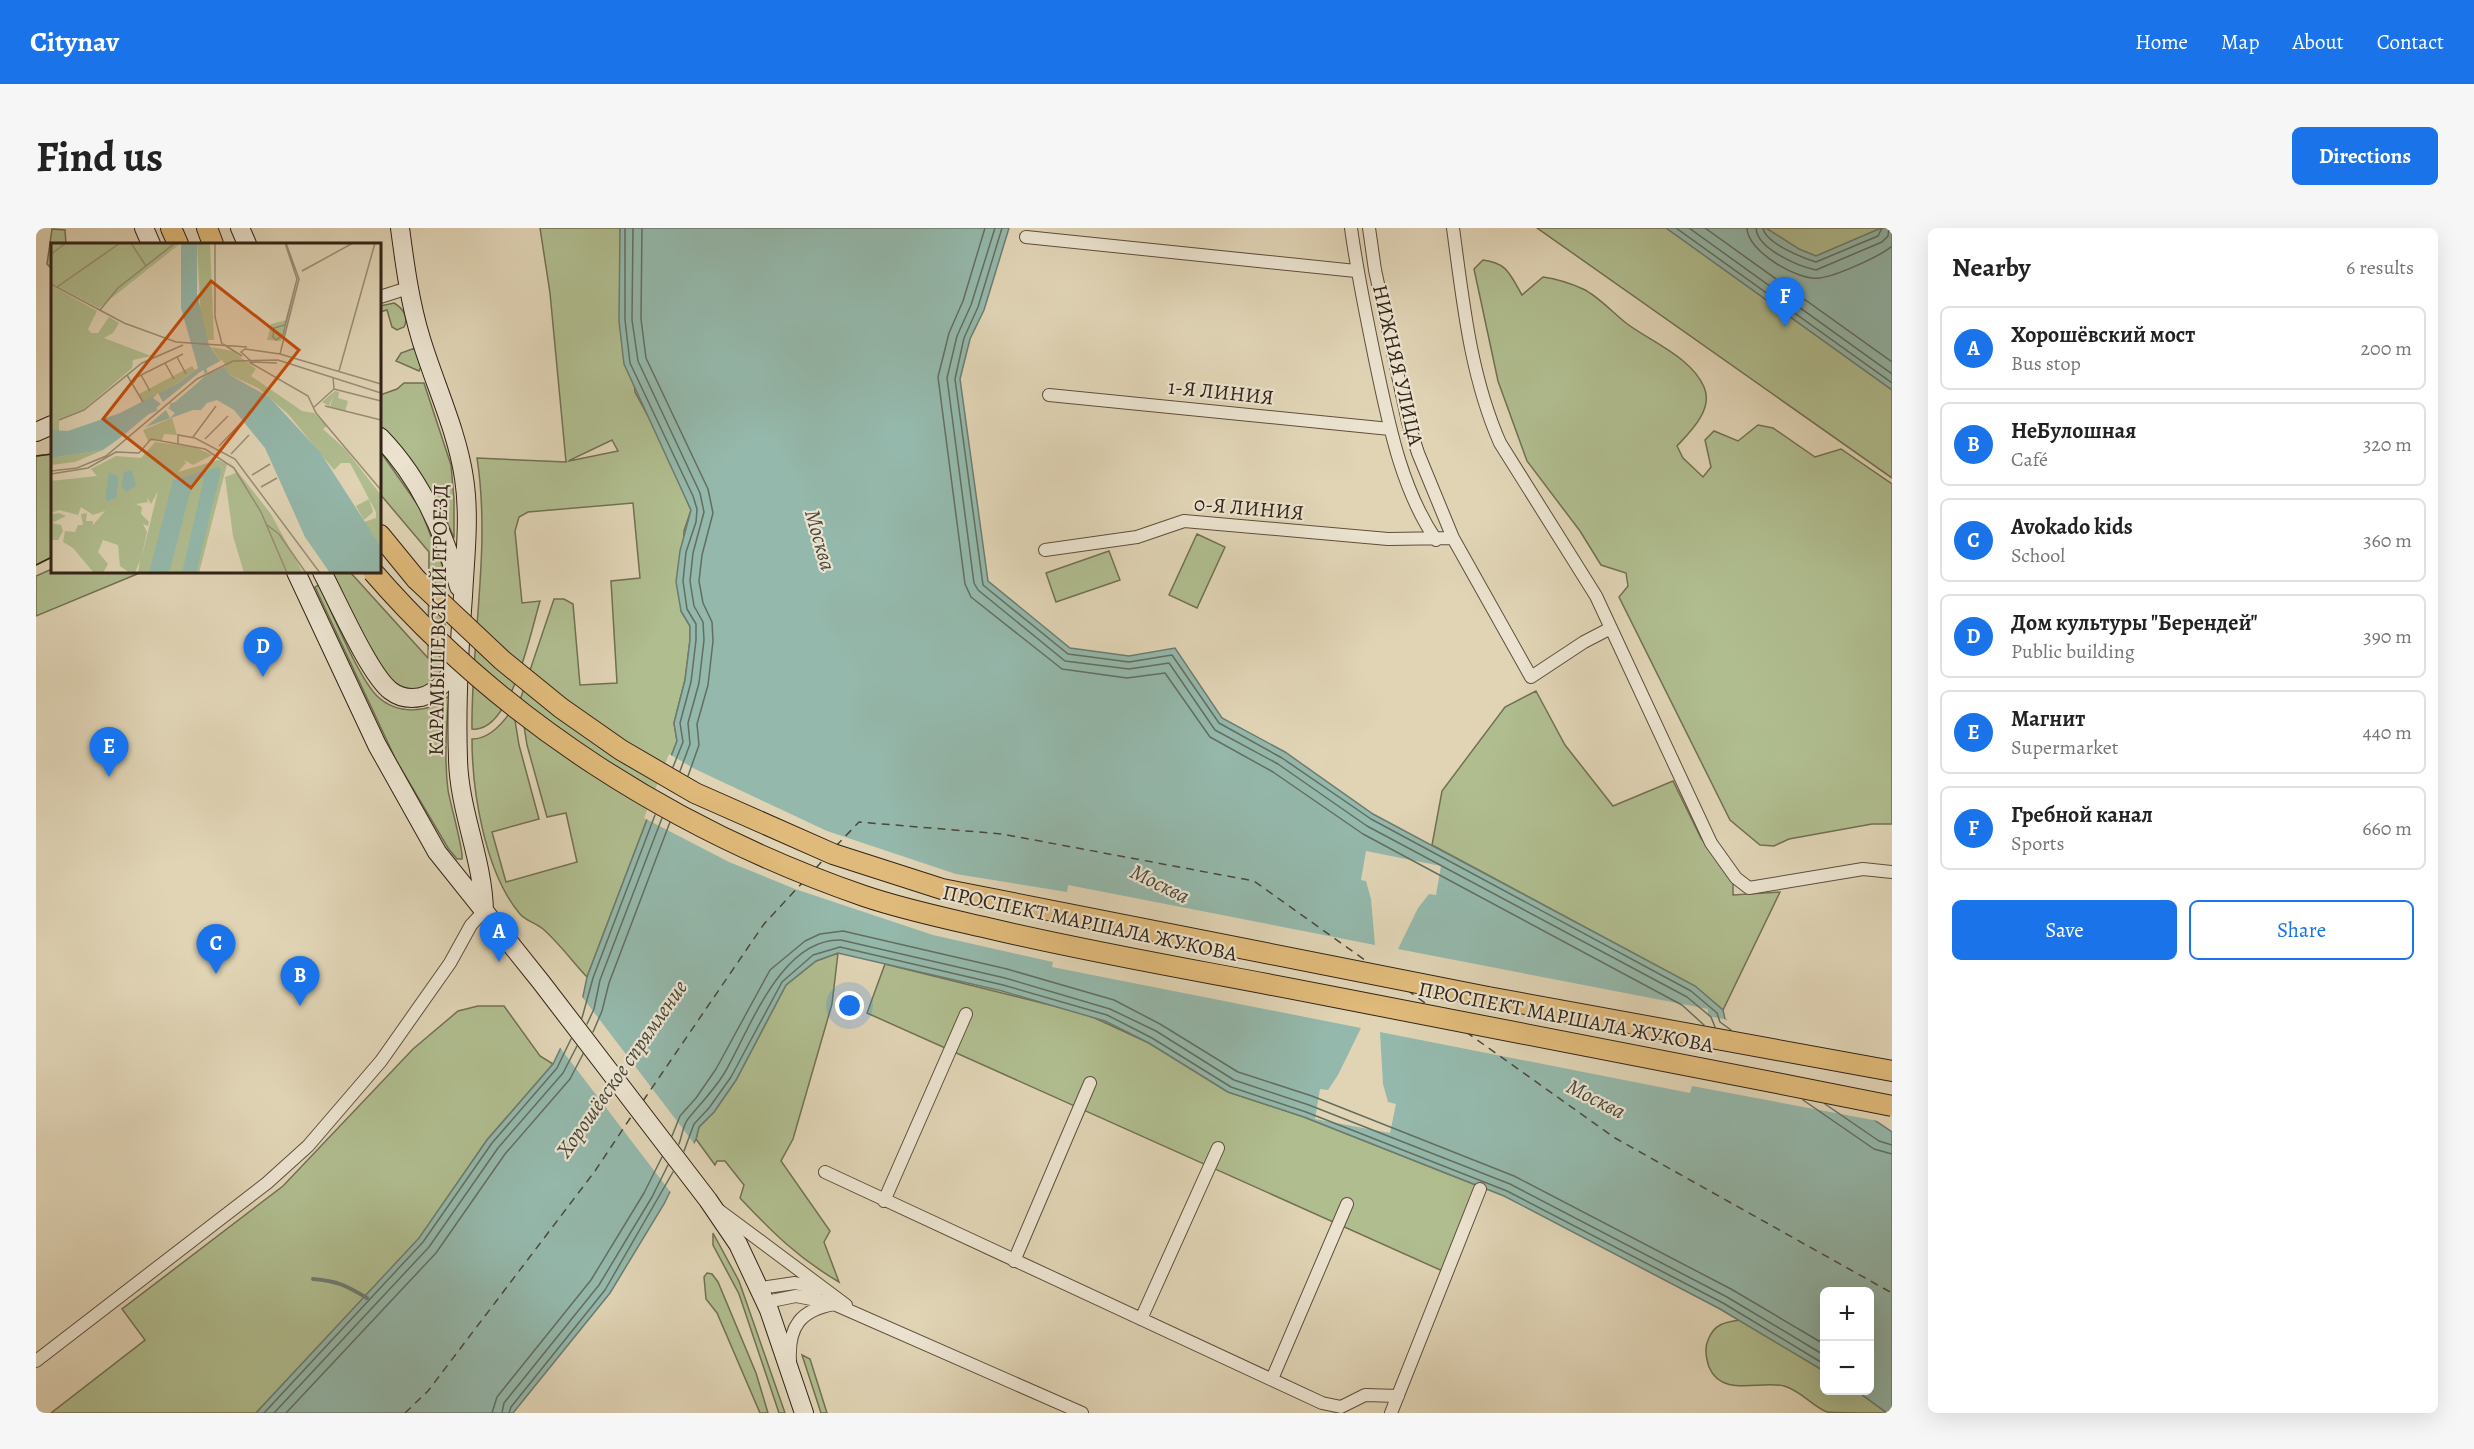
<!DOCTYPE html>
<meta charset="utf-8">
<style>
:root{--surface:#fff;--page:#f6f6f6;--text:#222;--muted:#767676;--line:#e0e0e0;--accent:#1a73e8}
body{margin:0;font-family:Alegreya,serif;background:var(--page);color:var(--text)}
.controls{position:absolute;right:18px;bottom:18px;display:grid;overflow:hidden;border-radius:9px;box-shadow:0 6px 24px #0002}
.controls button{width:54px;height:54px;display:grid;place-items:center;padding:0;border:0;border-bottom:2px solid var(--line);background:var(--surface);color:var(--text);font:30px sans-serif}
.you{position:absolute;left:814px;top:778px;width:21px;height:21px;margin:-15px;border:4px solid #fff;border-radius:50%;background:#1a73e8;box-shadow:0 0 0 9px #1a73e833}
.badge{display:grid;place-items:center;width:39px;height:39px;border-radius:50%;background:var(--accent);color:#fff;font-size:20px;font-weight:700}
.pin{position:absolute;translate:-50% -50px;filter:drop-shadow(0 2px 3px #0008)}
.pin::after{content:'';position:absolute;top:32px;width:21px;height:18px;background:inherit;clip-path:polygon(0 0,100% 0,50% 100%)}
.list{margin:0;padding:0;list-style:none}
h2{display:flex;justify-content:space-between;align-items:center;height:78px;margin:0;padding:0 24px;font-size:26px}
h2 small{font-size:20px;font-weight:400;color:var(--muted)}
.list li{display:grid;grid-template-columns:39px 1fr auto;gap:18px;align-items:center;box-sizing:border-box;height:84px;margin:0 12px 12px;padding:0 12px;border:2px solid var(--line);border-radius:9px}
.list b{display:block;font-size:22px;white-space:nowrap}
.list p{margin:0;font-size:20px;white-space:nowrap;color:var(--muted)}
.list em{font-size:20px;font-style:normal;color:var(--muted)}
.actions{display:flex;gap:12px;padding:18px 24px}
.actions a{flex:1;padding:14px 0;border:2px solid var(--accent);border-radius:9px;text-align:center;font-size:21px;color:var(--accent)}
.actions .main{background:var(--accent);color:#fff}
.map{position:relative;flex:none;width:1856px;height:1185px;overflow:hidden;border-radius:9px}
header{display:flex;align-items:center;gap:36px;box-sizing:border-box;height:84px;padding:0 30px;background:var(--accent);color:#fff}
header strong{font-size:28px}
nav{display:flex;gap:33px;margin-inline-start:auto;font-size:21px}
.intro{display:flex;align-items:center;justify-content:space-between;box-sizing:border-box;height:144px;padding:0 36px}
h1{margin:0;font-size:42px}
.button{padding:15px 27px;border-radius:9px;background:var(--accent);color:#fff;font-size:21px;font-weight:700}
main{display:flex;gap:36px;padding:0 36px}
aside{flex:1;background:var(--surface);border-radius:9px;box-shadow:0 6px 24px #0002}
.map>svg:first-child{display:block}
</style>
<header>
<strong>Citynav</strong>
<nav><a>Home</a><a>Map</a><a>About</a><a>Contact</a></nav>
</header>
<div class="intro"><h1>Find us</h1><a class="button">Directions</a></div>
<main>
<div class="map">
<svg width="1856" height="1185" viewBox="0 0 1856 1185">
<rect width="100%" height="100%" fill="#e0d4b5"/>
<filter id="stains"><feTurbulence type="fractalNoise" baseFrequency=".00333" numOctaves="4"/><feColorMatrix values="0 0 0 0 .2 0 0 0 0 .09 0 0 0 0 .02 0 0 0 .5 -.17"/></filter>
<radialGradient id="worn" r=".72"><stop offset=".6" stop-color="#630" stop-opacity="0"/><stop offset="1" stop-color="#630" stop-opacity=".3"/></radialGradient>
<path fill="#b0bd8f" stroke="#717053" stroke-width="1.5" fill-rule="evenodd" d="M 504,0 L 584,0 L 599,164 L 626,214 L 655,282 L 648,303 L 645,383 L 654,398 L 654,412 L 649,452 L 638,495 L 641,513 L 551,749 C 536,733 523,715 507,701 C 500,695 490,693 484,686 C 449,645 436,563 436,511 C 454,511 468,494 477,480 L 483,517 L 503,591 L 456,604 L 470,654 L 541,634 L 530,585 L 511,589 L 491,517 L 484,472 L 518,371 L 528,371 L 537,376 L 544,457 L 581,455 L 575,353 L 604,350 L 597,275 L 492,284 L 483,289 L 479,303 L 486,375 L 504,373 C 495,402 475,506 436,501 C 435,411 455,320 441,230 L 530,234 L 514,65 ZM 576,212 L 582,223 L 533,233 L 534,232 Z
M 1501,0 L 1856,0 L 1856,250 Z
M 16,1 L 29,2 L 30,16 L 16,16 L 16,41 L 11,36 Z
M 1447,32 C 1472,35 1474,47 1486,67 L 1507,49 C 1521,51 1534,55 1547,61 C 1562,68 1576,84 1590,95 C 1615,114 1655,129 1668,159 C 1678,181 1654,204 1641,218 L 1647,230 L 1667,249 L 1675,239 L 1669,212 L 1678,203 L 1702,213 L 1722,197 L 1737,200 L 1779,229 L 1805,221 L 1856,256 L 1856,596 L 1836,596 L 1753,611 L 1738,618 L 1724,617 L 1694,592 L 1583,369 L 1592,358 L 1590,345 L 1565,337 L 1544,303 L 1491,233 L 1462,153 L 1438,41 Z
M 358,75 C 367,80 373,90 368,99 L 361,102 L 356,99 L 351,82 L 344,84 L 344,78 Z
M 379,120 L 385,139 L 383,143 L 360,133 L 365,125 Z
M 368,155 L 388,155 L 415,237 L 418,271 L 418,310 C 400,266 376,231 344,197 L 344,167 L 361,161 Z
M 344,223 L 384,280 L 410,347 L 408,442 L 401,454 L 382,465 L 359,459 L 341,434 L 296,344 L 314,344 L 392,430 L 393,324 L 344,266 Z
M 16,226 L 16,329 L 0,337 L 0,228 Z
M 1161,306 L 1189,319 L 1161,380 L 1133,367 Z
M 1073,323 L 1084,352 L 1020,374 L 1010,345 Z
M 16,341 L 16,344 L 106,344 L 0,388 L 0,348 Z
M 283,357 C 296,384 322,449 341,468 C 361,487 392,486 413,468 C 410,499 408,531 412,562 C 414,575 428,623 426,631 L 421,631 L 412,620 L 360,532 L 279,359 Z
M 1500,463 L 1529,517 L 1577,578 L 1637,553 L 1665,610 L 1697,654 L 1697,667 L 1744,664 L 1687,782 L 1659,758 L 1396,617 L 1406,563 L 1469,479 Z
M 802,725 L 796,776 L 757,911 L 745,933 L 794,1003 L 788,1014 L 803,1054 C 762,1030 736,1004 704,970 L 708,957 L 689,933 L 681,933 L 679,937 L 660,911 L 663,899 L 678,884 L 700,852 L 750,757 L 780,733 Z
M 849,736 L 1050,786 L 1113,815 L 1192,864 L 1268,889 L 1445,959 L 1411,1045 L 831,785 Z
M 442,778 L 468,778 L 504,828 L 517,836 L 451,912 L 383,1011 L 220,1185 L 15,1185 L 109,1112 L 86,1081 L 247,958 L 377,821 L 422,783 Z
M 677,1005 L 703,1053 L 749,1185 L 743,1185 L 703,1066 L 677,1017 Z
M 671,1045 L 676,1046 L 682,1054 L 720,1145 L 732,1185 L 724,1185 L 681,1085 L 670,1071 L 668,1049 Z
M 1704,1092 L 1788,1143 L 1788,1162 L 1821,1163 L 1851,1185 C 1836,1185 1803,1185 1791,1184 C 1776,1178 1764,1162 1748,1158 C 1724,1152 1686,1170 1673,1139 C 1670,1130 1668,1121 1672,1112 C 1678,1096 1689,1094 1704,1092 Z
M 766,1127 L 774,1131 L 791,1185 L 785,1185 Z"/>
<path fill="#94b8ab" stroke="#6d7c70" stroke-width="1.5" d="M 584,0 L 973,0 L 948,82 L 934,111 L 924,151 L 952,353 L 1034,420 L 1093,428 L 1139,420 L 1186,490 L 1249,524 L 1337,586 L 1659,758 L 1687,782 L 1689,791 L 1856,904 L 1856,1185 L 1851,1185 L 1821,1163 L 1834,1162 L 1834,1064 L 1788,1064 L 1788,1143 L 1684,1081 L 1468,968 L 1268,889 L 1192,864 L 1113,815 L 1069,793 L 966,763 L 802,725 L 780,733 L 750,757 L 700,852 L 678,884 L 663,899 L 660,911 L 628,976 L 574,1065 L 477,1185 L 220,1185 L 383,1010 L 451,912 L 517,836 L 545,778 L 551,749 L 641,513 L 638,495 L 649,452 L 654,412 L 654,398 L 645,383 L 640,354 L 644,323 L 655,282 L 588,136 L 583,93 Z
M 1630,0 L 1730,0 L 1763,21 L 1780,28 L 1845,0 L 1856,0 L 1856,162 Z"/>
<path fill="#e0d4b5" d="M 633,526 L 659,541 L 791,603 L 920,646 L 1031,664 L 1032,657 L 1339,717 L 1335,671 L 1330,653 L 1325,652 L 1330,623 L 1405,638 L 1400,667 L 1393,666 L 1382,680 L 1362,721 L 1672,781 L 1672,788 L 1698,793 L 1842,893 L 1656,858 L 1654,865 L 1344,804 L 1347,856 L 1352,874 L 1360,876 L 1354,905 L 1279,891 L 1284,861 L 1292,862 L 1302,847 L 1325,800 L 1016,739 L 1017,734 L 897,707 L 759,661 L 693,634 L 608,590 Z
M 544,766 L 660,918 L 636,966 L 522,817 Z"/>
<g fill="none" stroke-linecap="round" stroke-linejoin="round">
<path stroke="#636e61" stroke-width="1.5" d="M 589,0 L 589,92 L 594,135 L 657,268 L 661,281 L 660,294 L 650,324 L 647,353 L 651,381 L 660,396 L 660,412 L 655,454 L 644,495 L 647,514 L 637,539
M 597,0 L 596,92 L 602,133 L 664,265 L 668,284 L 657,325 L 654,353 L 658,378 L 667,394 L 668,412 L 663,455 L 652,495 L 654,516 L 644,543
M 606,0 L 605,91 L 610,130 L 672,261 L 677,285 L 666,327 L 663,353 L 667,375 L 676,394 L 677,413 L 672,457 L 661,496 L 663,517 L 652,548
M 949,0 L 927,73 L 913,105 L 902,149 L 929,356 L 935,369 L 1026,441 L 1091,450 L 1129,445 L 1174,509 L 1237,544 L 1327,606 L 1646,777 L 1668,797
M 959,0 L 935,77 L 921,108 L 911,150 L 938,355 L 942,362 L 1029,433 L 1093,441 L 1133,435 L 1179,502 L 1242,536 L 1331,598 L 1651,769 L 1675,789 L 1679,799
M 966,0 L 942,79 L 928,110 L 919,151 L 947,357 L 1032,426 L 1093,434 L 1136,427 L 1183,495 L 1246,530 L 1335,591 L 1655,763 L 1681,785 L 1684,794 L 1695,802
M 1640,0 L 1856,155
M 1653,0 L 1856,146
M 1669,0 L 1856,134
M 1711,0 C 1711,23 1762,53 1783,50 C 1798,49 1845,28 1856,18
M 1720,0 C 1721,21 1762,38 1780,42 L 1846,14 L 1852,8 L 1853,0
M 1727,0 C 1729,15 1767,30 1780,34 L 1842,8 L 1846,0
M 546,790 L 557,750 L 619,587
M 551,796 L 558,781 L 564,752 L 626,590
M 557,804 L 566,783 L 573,755 L 634,594
M 1767,872 L 1838,921 L 1856,926
M 1789,876 L 1843,913 L 1856,917
M 636,908 L 644,888 L 660,870 L 680,841 L 734,742 L 769,713 L 784,706 L 807,703 L 971,741 L 1078,772 L 1124,796 L 1202,844 L 1276,868 L 1478,948 L 1695,1061 L 1788,1116
M 643,916 C 646,908 647,897 652,891 C 665,875 679,861 689,844 C 714,801 745,710 805,712 L 969,750 L 1074,781 L 1120,803 L 1198,852 L 1273,877 L 1474,956 L 1691,1069 L 1788,1127
M 648,923 L 658,896 L 673,880 L 695,849 L 746,754 L 777,727 L 804,719 L 967,757 L 1071,787 L 1116,810 L 1195,859 L 1270,884 L 1471,963 L 1687,1075 L 1788,1136
M 228,1185 L 387,1014 L 456,915 L 521,840 L 535,811
M 238,1185 L 393,1019 L 462,920 L 527,845 L 541,818
M 250,1185 L 400,1025 L 469,926 L 534,851 L 547,826
M 456,1185 L 461,1169 L 555,1052 L 608,965 L 626,929
M 466,1185 L 468,1175 L 563,1057 L 616,969 L 632,937
M 473,1185 L 475,1179 L 569,1062 L 637,944"/>
<path stroke="#6d7c70" stroke-width="4" d="M 277,1051 C 302,1053 311,1058 331,1070"/>
<path stroke="#4a483c" stroke-width="1.5" stroke-dasharray="8 6" stroke-linecap="butt" d="M 800,618 L 823,594 L 966,606 L 1218,653 L 1333,735
M 780,640 L 787,632
M 1371,762 L 1392,777
M 1430,804 L 1579,910 L 1856,1065
M 607,873 L 728,696 L 767,654
M 369,1185 L 392,1163 L 559,943 L 597,886"/>
<defs>
<path id="street" d="M 1315,0 C 1321,44 1330,87 1339,131 C 1352,192 1364,259 1400,312
M 1333,0 L 1339,42 L 1372,194 L 1382,225 L 1417,310 L 1495,449 L 1548,414 L 1575,400
M 1417,0 C 1427,73 1434,147 1464,215 L 1560,368 L 1675,615 L 1700,650 L 1713,660 L 1827,641 L 1856,644
M 990,9 L 1320,43
M 344,69 L 372,60
M 1013,167 L 1354,201
M 1009,322 L 1101,309 L 1148,293 L 1352,311 L 1417,310
M 789,944 L 1286,1175 L 1305,1179 L 1329,1167 L 1362,1168
M 848,973 L 930,786
M 684,983 L 810,1077
M 978,1033 L 1054,855
M 724,1060 L 759,1055 L 783,1061
M 730,1074 L 760,1068 L 796,1075
M 1105,1091 L 1182,920
M 0,1133 L 231,955 L 272,918 L 345,833 L 414,735 L 435,697 L 448,683
M 754,1133 C 752,1098 765,1082 798,1076 L 1046,1185
M 1236,1151 L 1311,976
M 1355,1185 L 1444,961"/>
<path id="secondary" d="M 108,0 L 115,16
M 204,0 L 211,16
M 364,0 C 369,38 374,75 385,111 C 399,157 421,203 428,250 C 434,289 429,329 427,368 C 423,422 420,477 422,531 C 423,583 447,631 448,683
M 0,204 L 16,197
M 344,209 C 385,251 408,303 423,359
M 260,344 L 341,517 L 401,624 L 505,754 L 672,972 L 702,1016 L 733,1082 L 768,1185
M 286,344 C 300,370 334,448 355,463 C 364,470 375,471 385,469 C 404,464 415,448 422,430"/>
<path id="primary" d="M 135,0 L 142,16
M 171,0 L 177,16
M 344,307 L 380,351
M 1452,769 L 1856,843"/>
</defs>
<use href="#street" stroke="#5e4f3e" stroke-width="14"/>
<use href="#secondary" stroke="#322317" stroke-width="20"/>
<use href="#primary" stroke="#322317" stroke-width="22"/>
<use href="#street" stroke="#ebe3cf" stroke-width="12"/>
<use href="#secondary" stroke="#ebe3cf" stroke-width="18"/>
<use href="#primary" stroke="#e0ba7a" stroke-width="20"/>
<path stroke="#322317" stroke-width="1.5" d="M 0,228 L 16,226
M 0,337 L 16,329"/>
<defs>
<path id="primary-bridge" d="M 337,344 C 467,494 640,603 828,668 C 869,682 913,691 956,701 C 1066,727 1177,745 1288,767 C 1478,803 1667,840 1856,878
M 380,351 L 466,432 L 525,480 L 585,522 L 659,565 L 797,626 L 906,661 L 1452,769"/>
</defs>
<use href="#primary-bridge" stroke="#322317" stroke-width="22" stroke-linecap="butt"/>
<use href="#primary-bridge" stroke="#e0ba7a" stroke-width="20"/>
</g>
<g text-anchor="middle" dominant-baseline="central" stroke-width="4.5" stroke-linejoin="round" paint-order="stroke">
<g font-size="21" fill="#322317" stroke="#ebe3cf">
<text transform="translate(1362 137) rotate(77)">НИЖНЯЯ УЛИЦА</text>
<text transform="translate(1185 164) rotate(6)">1-Я ЛИНИЯ</text>
<text transform="translate(1213 280) rotate(5)">0-Я ЛИНИЯ</text>
<text transform="translate(402 392) rotate(-89)">КАРАМЫШЕВСКИЙ ПРОЕЗД</text>
<text transform="translate(1054 695) rotate(12)">ПРОСПЕКТ МАРШАЛА ЖУКОВА</text>
<text transform="translate(1530 789) rotate(11)">ПРОСПЕКТ МАРШАЛА ЖУКОВА</text>
</g>
<g font-size="22" font-style="italic" fill="#4a483c" stroke="#ebe3cf">
<text transform="translate(784 312) rotate(74)">Москва</text>
<text transform="translate(1124 656) rotate(26)">Москва</text>
<text transform="translate(586 841) rotate(-55)">Хорошёвское спрямление</text>
<text transform="translate(1560 871) rotate(27)">Москва</text>
</g>
</g>
<g transform="translate(15 15)">
<rect width="330" height="330" fill="#e0d4b5"/>
<path d="M 0,0 L 130,0 L 48,65 L 0,40 ZM 146,0 L 159,0 L 163,97 L 156,97 L 150,77 ZM 0,42 L 46,68 L 37,86 L 40,90 L 47,90 L 58,74 L 68,80 L 62,90 L 53,95 L 100,113 L 82,117 L 81,125 L 33,166 L 8,176 L 8,189 L 0,187 ZM 236,77 L 230,98 L 216,97 L 220,81 ZM 160,104 L 182,108 L 205,126 L 200,133 L 251,168 L 263,170 L 276,183 L 272,186 L 294,206 L 330,252 L 330,304 L 313,279 L 325,275 L 325,269 L 299,220 L 290,220 L 283,227 L 237,171 L 207,145 L 179,132 ZM 141,123 L 144,127 L 128,139 L 92,159 L 88,151 ZM 284,148 L 288,149 L 287,155 L 297,158 L 294,168 L 279,164 L 283,151 L 278,163 L 271,159 ZM 121,175 L 126,192 L 113,191 L 111,197 L 97,198 L 92,187 ZM 104,199 L 144,204 L 161,212 L 142,222 L 133,217 L 135,220 L 127,229 L 167,217 L 176,221 L 148,330 L 87,330 L 89,317 L 84,330 L 79,330 L 69,323 L 67,302 L 52,297 L 47,309 L 57,321 L 52,330 L 43,330 L 22,305 L 12,299 L 14,288 L 24,289 L 27,282 L 32,282 L 30,271 L 36,270 L 35,278 L 42,278 L 42,282 L 54,268 L 42,272 L 30,264 L 27,272 L 8,267 L 0,270 L 0,238 L 46,233 L 40,226 L 65,213 L 90,215 ZM 58,232 L 68,234 L 66,254 L 58,259 ZM 107,248 L 90,317 L 96,289 L 92,281 L 97,283 L 98,279 L 90,271 L 91,264 L 85,261 L 97,259 L 96,254 L 100,261 ZM 52,207 L 24,219 L 0,222 L 0,215 ZM 178,218 L 220,271 L 252,330 L 193,330 L 182,293 L 174,234 L 185,230 ZM 318,256 L 322,269 L 313,277 L 305,263 ZM 8,270 L 15,273 L 1,280 L 10,282 L 12,288 L 7,297 L 0,297 L 0,271 Z" fill="#b0bd8f" fill-rule="evenodd"/>
<path d="M 130,0 L 146,0 L 146,51 L 158,102 L 179,132 L 218,154 L 269,209 L 330,304 L 330,330 L 279,330 L 254,294 L 214,205 L 183,167 L 166,157 L 156,160 L 150,167 L 142,167 L 73,192 L 52,207 L 0,215 L 0,187 L 17,188 L 69,170 L 127,140 L 147,125 L 130,65 ZM 168,224 L 170,228 L 145,330 L 131,330 L 153,235 L 142,238 L 118,330 L 98,330 L 122,237 ZM 81,227 L 85,243 L 75,249 L 70,243 L 73,229 ZM 58,229 L 68,234 L 66,254 L 58,259 L 54,255 Z" fill="#94b8ab"/>
<path d="M 171,117 L 175,123 L 157,131 L 117,165 L 124,170 L 119,175 L 115,167 L 85,192 L 51,210 L 110,161 L 102,155 L 107,150 L 112,159 L 149,129 Z" fill="#e0d4b5"/>
<path fill="none" stroke="#94b8ab" stroke-width="3" d="M 131,0 L 136,10 L 139,68 L 147,98M 148,103 L 155,130M 119,162 L 128,160 L 155,134M 0,198 L 40,193 L 106,166"/>
<path fill="none" stroke="#9a8d76" stroke-width="1.5" d="M 80,0 L 95,23M 164,0 L 164,74 L 171,101M 234,0 L 246,36 L 234,82 L 223,85 L 222,94 L 225,97 L 232,92 L 246,36 L 234,0M 0,11 L 15,0M 251,28 L 302,0M 0,41 L 73,80 L 125,99 L 196,104M 6,44 L 69,0M 49,67 L 67,45 L 124,0M 172,101 L 191,113M 229,111 L 248,36 L 235,0M 126,114 L 135,131M 198,119 L 257,153 L 265,170 L 330,247M 114,120 L 123,136M 226,120 L 201,119 L 190,109 L 194,106 L 229,111 L 330,141M 288,128 L 324,0M 76,132 L 92,159M 90,132 L 99,148M 82,140 L 86,134 L 132,111M 283,146 L 330,158M 274,163 L 330,177M 262,165 L 283,146 L 282,134M 8,177 L 33,167 L 91,120 L 132,102M 142,194 L 165,163M 154,196 L 177,173M 127,201 L 127,192 L 144,195 L 184,216 L 269,330M 168,203 L 190,180M 180,211 L 198,192M 0,228 L 26,225 L 55,213 L 146,136 L 182,118 L 227,117 L 330,150M 0,231 L 37,225 L 65,209 L 88,210 L 100,196 L 154,206 L 183,225 L 210,269 L 236,330M 201,232 L 219,221M 210,244 L 226,235M 216,282 L 228,291 L 255,330"/>
<path fill="#c44e0e" fill-opacity="0.15" stroke="#c44e0e" stroke-width="3" d="M 160,38 L 248,107 L 140,245 L 52,176 Z"/>
<rect width="330" height="330" fill="none" stroke="#322317" stroke-width="3"/>
</g>
<rect width="100%" height="100%" filter="url(#stains)"/>
<rect width="100%" height="100%" fill="url(#worn)"/>
</svg>
<div class="controls">
<button>+</button>
<button>−</button>
</div>
<div class="you"></div>
<div class="pin badge" style="left:463px;top:734px">A</div>
<div class="pin badge" style="left:264px;top:778px">B</div>
<div class="pin badge" style="left:180px;top:746px">C</div>
<div class="pin badge" style="left:227px;top:449px">D</div>
<div class="pin badge" style="left:73px;top:549px">E</div>
<div class="pin badge" style="left:1749px;top:99px">F</div>
</div>
<aside>
<h2>Nearby<small>6 results</small></h2>
<ul class="list">
<li><span class="badge">A</span><div><b>Хорошёвский мост</b><p>Bus stop</p></div><em>200 m</em></li>
<li><span class="badge">B</span><div><b>НеБулошная</b><p>Café</p></div><em>320 m</em></li>
<li><span class="badge">C</span><div><b>Avokado kids</b><p>School</p></div><em>360 m</em></li>
<li><span class="badge">D</span><div><b>Дом культуры &quot;Берендей&quot;</b><p>Public building</p></div><em>390 m</em></li>
<li><span class="badge">E</span><div><b>Магнит</b><p>Supermarket</p></div><em>440 m</em></li>
<li><span class="badge">F</span><div><b>Гребной канал</b><p>Sports</p></div><em>660 m</em></li>
</ul>
<div class="actions"><a class="main">Save</a><a>Share</a></div>
</aside>
</main>
